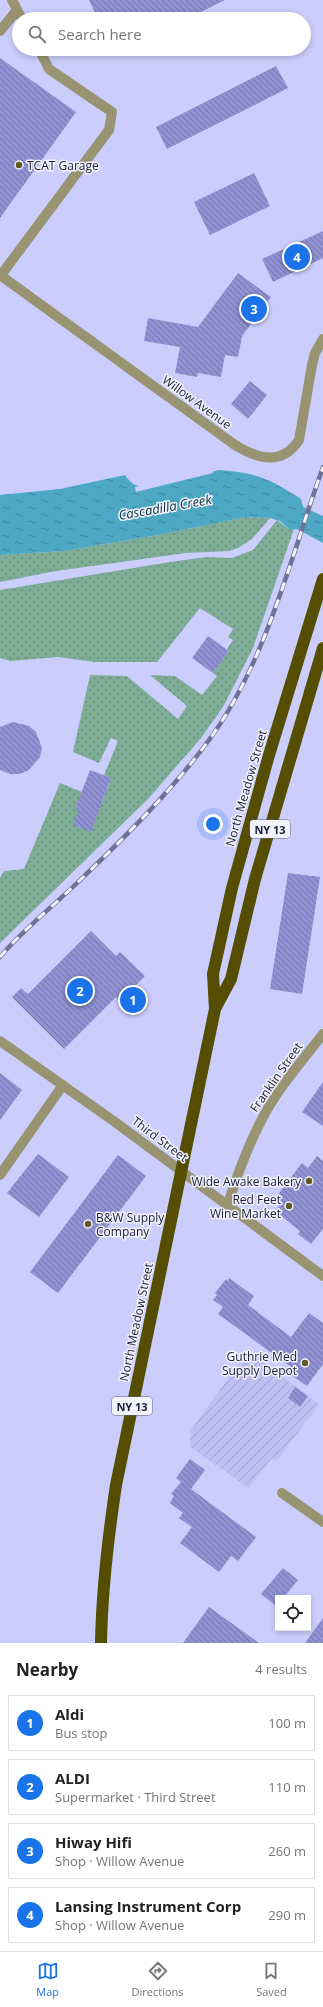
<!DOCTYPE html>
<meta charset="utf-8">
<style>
:root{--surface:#fff;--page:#f2f2f2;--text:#222;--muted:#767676;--line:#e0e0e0;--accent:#1a73e8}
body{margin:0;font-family:"Open Sans",sans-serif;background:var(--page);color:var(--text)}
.controls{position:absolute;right:12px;bottom:12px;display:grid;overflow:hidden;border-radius:0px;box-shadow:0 2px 6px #0003}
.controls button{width:36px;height:36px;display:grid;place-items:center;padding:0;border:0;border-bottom:1px solid var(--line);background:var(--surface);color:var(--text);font:20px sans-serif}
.you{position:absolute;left:213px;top:824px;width:14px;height:14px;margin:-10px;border:3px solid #fff;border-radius:50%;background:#1a73e8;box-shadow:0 0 0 6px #1a73e833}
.badge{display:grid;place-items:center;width:26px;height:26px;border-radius:50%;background:var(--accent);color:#fff;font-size:13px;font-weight:700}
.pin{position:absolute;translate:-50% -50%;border:2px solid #fff;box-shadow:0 1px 4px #0006}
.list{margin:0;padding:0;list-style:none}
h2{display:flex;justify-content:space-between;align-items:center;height:52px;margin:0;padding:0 16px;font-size:17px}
h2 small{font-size:13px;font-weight:400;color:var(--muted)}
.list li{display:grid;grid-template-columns:26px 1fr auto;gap:12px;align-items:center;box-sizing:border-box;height:56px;margin:0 8px 8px;padding:0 8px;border:1px solid var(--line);border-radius:0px}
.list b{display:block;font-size:15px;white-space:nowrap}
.list p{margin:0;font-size:13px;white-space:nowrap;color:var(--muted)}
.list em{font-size:13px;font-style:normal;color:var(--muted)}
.icon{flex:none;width:22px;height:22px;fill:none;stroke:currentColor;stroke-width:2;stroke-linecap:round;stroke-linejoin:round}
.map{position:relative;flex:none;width:323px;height:1643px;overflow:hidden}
.search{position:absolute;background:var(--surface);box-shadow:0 2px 6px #0003;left:12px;right:12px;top:12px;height:44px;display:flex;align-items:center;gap:10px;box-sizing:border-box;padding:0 14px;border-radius:22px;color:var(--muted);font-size:15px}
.sheet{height:308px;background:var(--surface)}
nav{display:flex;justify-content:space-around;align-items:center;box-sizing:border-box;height:56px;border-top:1px solid var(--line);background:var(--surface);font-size:11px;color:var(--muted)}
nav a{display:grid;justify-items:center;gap:2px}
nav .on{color:var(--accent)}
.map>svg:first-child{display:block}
</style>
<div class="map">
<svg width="323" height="1643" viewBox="0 0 323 1643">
<defs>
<pattern id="industrial-furrows" width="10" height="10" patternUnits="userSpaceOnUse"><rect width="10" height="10" fill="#bdc0f2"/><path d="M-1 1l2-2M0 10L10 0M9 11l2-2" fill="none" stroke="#a2a5d0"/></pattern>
<pattern id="grass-dots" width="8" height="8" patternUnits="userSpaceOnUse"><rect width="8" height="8" fill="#7ead95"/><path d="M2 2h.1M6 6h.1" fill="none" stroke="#678c7b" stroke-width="1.8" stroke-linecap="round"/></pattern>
<pattern id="water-ripples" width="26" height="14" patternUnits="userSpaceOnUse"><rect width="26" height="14" fill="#4da8c5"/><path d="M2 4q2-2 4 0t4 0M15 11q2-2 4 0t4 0" fill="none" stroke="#4088a1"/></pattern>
<pattern id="building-back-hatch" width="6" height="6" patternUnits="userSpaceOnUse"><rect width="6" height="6" fill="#8f91d2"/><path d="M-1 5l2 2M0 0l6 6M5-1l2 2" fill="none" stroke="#7476ac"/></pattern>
</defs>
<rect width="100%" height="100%" fill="#cbcefd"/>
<path fill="url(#industrial-furrows)" d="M 248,1351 L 319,1404 L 277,1461 L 271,1459 L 249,1488 L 190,1447 L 190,1431 Z"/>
<path fill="url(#grass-dots)" d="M 246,517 L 270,518 L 252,539 L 238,548 L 229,551 L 186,553 L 56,571 L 0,582 L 0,555 L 64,551 L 158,535 Z
M 277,520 L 290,530 L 294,529 L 253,648 L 223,707 L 201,738 L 148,799 L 0,943 L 0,878 L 4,871 L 24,869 L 60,783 L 82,792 L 75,809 L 96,817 L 111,779 L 104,775 L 118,741 L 111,738 L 99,763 L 73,752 L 90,675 L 127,676 L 178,719 L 187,706 L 150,675 L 175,676 L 202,695 L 217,676 L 213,673 L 229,651 L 227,649 L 233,640 L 228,637 L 233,629 L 200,608 L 157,662 L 95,662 L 58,657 L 10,661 L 0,658 L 0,590 L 170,562 L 207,557 L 232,558 L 253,550 Z"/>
<path fill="url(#water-ripples)" d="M 219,470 C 257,473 269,478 301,499 L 303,507 L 323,516 L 323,543 L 297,529 L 290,530 L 280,521 L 270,518 L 246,517 L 158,535 L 64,551 L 0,555 L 0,495 L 60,489 L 125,475 C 131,484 136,486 146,488 Z"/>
<path fill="#cbcefd" d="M 212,470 L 213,473 L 136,492 L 135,487 Z"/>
<path fill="url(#building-back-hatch)" d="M 89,0 L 225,0 L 187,19 L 98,19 Z
M 0,58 L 76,112 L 0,218 Z
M 276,66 L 288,88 L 167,149 L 156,127 Z
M 254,173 L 270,206 L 210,235 L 194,202 Z
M 323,231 L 323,258 L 273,282 L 262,259 Z
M 238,273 L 271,297 L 242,336 L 238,357 L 225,355 L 221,377 L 198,373 L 197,377 L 175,373 L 180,347 L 144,341 L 148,318 L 198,327 Z
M 250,381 L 267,395 L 248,419 L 231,404 Z
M 208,636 L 229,651 L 213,673 L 192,658 Z
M 13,722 L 29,726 L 36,732 L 42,748 L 40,757 L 29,770 L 20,774 L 10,774 L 0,770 L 0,727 Z
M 90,770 L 111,778 L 91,832 L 73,825 L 79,811 L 75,809 Z
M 288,873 L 320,877 L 302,994 L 270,989 Z
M 91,931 L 116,956 L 120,952 L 145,976 L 120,1001 L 116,997 L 64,1049 L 12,997 L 21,988 L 28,994 Z
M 0,1073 L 22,1090 L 0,1120 Z
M 323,1082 L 323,1126 L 302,1112 Z
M 38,1154 L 69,1177 L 39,1217 L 7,1193 Z
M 118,1155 L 146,1176 L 58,1293 L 30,1272 Z
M 317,1156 L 323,1161 L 323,1229 L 311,1244 L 298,1234 L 300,1231 L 275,1211 L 279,1206 L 273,1201 L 302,1163 L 308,1168 Z
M 229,1278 L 254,1296 L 248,1305 L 291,1337 L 309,1313 L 323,1323 L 323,1364 L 307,1386 L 287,1372 L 291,1367 L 218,1314 L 223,1307 L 213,1300 L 217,1295 L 215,1293 L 226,1279 L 228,1281 Z
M 295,1387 L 308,1396 L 300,1407 L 288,1398 Z
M 190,1459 L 205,1470 L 191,1489 L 256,1537 L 238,1561 L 231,1556 L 219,1572 L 180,1543 L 192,1527 L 179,1518 L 183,1513 L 170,1503 L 174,1496 L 171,1494 L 181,1482 L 176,1478 Z
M 283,1568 L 298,1580 L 283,1598 L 278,1598 L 278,1604 L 276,1606 L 261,1594 Z
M 209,1607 L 259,1643 L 183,1643 Z
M 323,1618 L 323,1643 L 305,1643 Z"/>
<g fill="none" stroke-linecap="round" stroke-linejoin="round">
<path stroke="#989472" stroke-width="10" d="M 12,0 L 22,19
M 0,31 L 17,10
M 0,275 L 235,445 C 258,459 282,466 299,440 L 312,365 L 315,353 L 323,339
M 1,275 L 109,130 L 112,112 L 49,69 L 39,49
M 0,1041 L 115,1122 L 323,1276
M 0,1175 L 63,1085
M 228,1204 C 237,1175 248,1146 262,1119 C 278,1088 302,1061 323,1034
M 282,1493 L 323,1522"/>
<path stroke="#554d01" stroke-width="12" d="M 215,1009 L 231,979 L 255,879 L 323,648
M 101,1643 C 102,1589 108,1538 116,1485 L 215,1009 L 213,974 L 232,888 L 269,755 L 323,579"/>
<defs>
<path id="rail" d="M 0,957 C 23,930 51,908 76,884 C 123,839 171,792 209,740 C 266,663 291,556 323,467"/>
</defs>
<use href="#rail" stroke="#707197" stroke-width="4.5"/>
<use href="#rail" stroke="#f2f3fb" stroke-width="3" stroke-dasharray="9" stroke-linecap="butt"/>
</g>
<g fill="#615a27" stroke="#f2f3fb" stroke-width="1.5">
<circle cx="19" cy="165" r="4"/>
<circle cx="309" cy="1181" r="4"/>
<circle cx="289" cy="1206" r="4"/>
<circle cx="88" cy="1224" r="4"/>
<circle cx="305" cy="1363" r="4"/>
</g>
<g text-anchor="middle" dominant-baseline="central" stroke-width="3" stroke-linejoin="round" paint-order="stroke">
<g fill="#f2f3fb" stroke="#5f5f76" stroke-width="1">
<rect x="250" y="820" width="40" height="18" rx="3"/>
<rect x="112" y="1397" width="40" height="18" rx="3"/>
</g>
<g font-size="11" font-weight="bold" fill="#20203d">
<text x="270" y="829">NY 13</text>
<text x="132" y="1406">NY 13</text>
</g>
<g font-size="12" fill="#20203d" stroke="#f2f3fb" text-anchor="end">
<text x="27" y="165" text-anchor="start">TCAT Garage</text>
<text x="301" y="1181">Wide Awake Bakery</text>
<text x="281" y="1199">Red Feet<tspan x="281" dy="14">Wine Market</tspan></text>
<text x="96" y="1217" text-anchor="start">B&amp;W Supply<tspan x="96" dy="14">Company</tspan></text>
<text x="297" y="1356">Guthrie Med<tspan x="297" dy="14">Supply Depot</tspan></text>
</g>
<g font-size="12" fill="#20203d" stroke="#f2f3fb">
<text transform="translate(197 402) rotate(36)">Willow Avenue</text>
<text transform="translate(246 788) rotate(-74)">North Meadow Street</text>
<text transform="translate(276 1077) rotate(-55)">Franklin Street</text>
<text transform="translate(160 1139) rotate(37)">Third Street</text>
<text transform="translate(136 1322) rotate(-78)">North Meadow Street</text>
</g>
<g font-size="13" font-style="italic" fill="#022f3b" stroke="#f2f3fb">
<text transform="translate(165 507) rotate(-10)">Cascadilla Creek</text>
</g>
</g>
</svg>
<div class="controls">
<button><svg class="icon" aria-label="locate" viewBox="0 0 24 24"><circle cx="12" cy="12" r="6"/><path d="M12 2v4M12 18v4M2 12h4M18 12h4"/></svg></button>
</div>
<div class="you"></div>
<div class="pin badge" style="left:133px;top:1000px">1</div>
<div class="pin badge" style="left:80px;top:991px">2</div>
<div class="pin badge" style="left:254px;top:309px">3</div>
<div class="pin badge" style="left:297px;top:257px">4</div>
<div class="search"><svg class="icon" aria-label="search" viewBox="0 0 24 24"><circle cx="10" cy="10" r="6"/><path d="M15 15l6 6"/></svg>Search here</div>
</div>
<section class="sheet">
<h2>Nearby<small>4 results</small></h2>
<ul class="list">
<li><span class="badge">1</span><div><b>Aldi</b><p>Bus stop</p></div><em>100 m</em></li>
<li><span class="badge">2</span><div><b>ALDI</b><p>Supermarket · Third Street</p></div><em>110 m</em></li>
<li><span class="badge">3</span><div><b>Hiway Hifi</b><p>Shop · Willow Avenue</p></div><em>260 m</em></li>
<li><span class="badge">4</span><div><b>Lansing Instrument Corp</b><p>Shop · Willow Avenue</p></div><em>290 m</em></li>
</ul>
</section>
<nav>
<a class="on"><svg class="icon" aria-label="map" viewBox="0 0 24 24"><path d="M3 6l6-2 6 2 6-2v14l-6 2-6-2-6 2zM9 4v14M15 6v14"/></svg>Map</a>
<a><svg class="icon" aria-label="directions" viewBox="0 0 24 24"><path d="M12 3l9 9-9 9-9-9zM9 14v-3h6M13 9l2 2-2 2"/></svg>Directions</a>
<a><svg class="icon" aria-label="saved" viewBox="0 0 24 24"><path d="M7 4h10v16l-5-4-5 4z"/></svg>Saved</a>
</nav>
